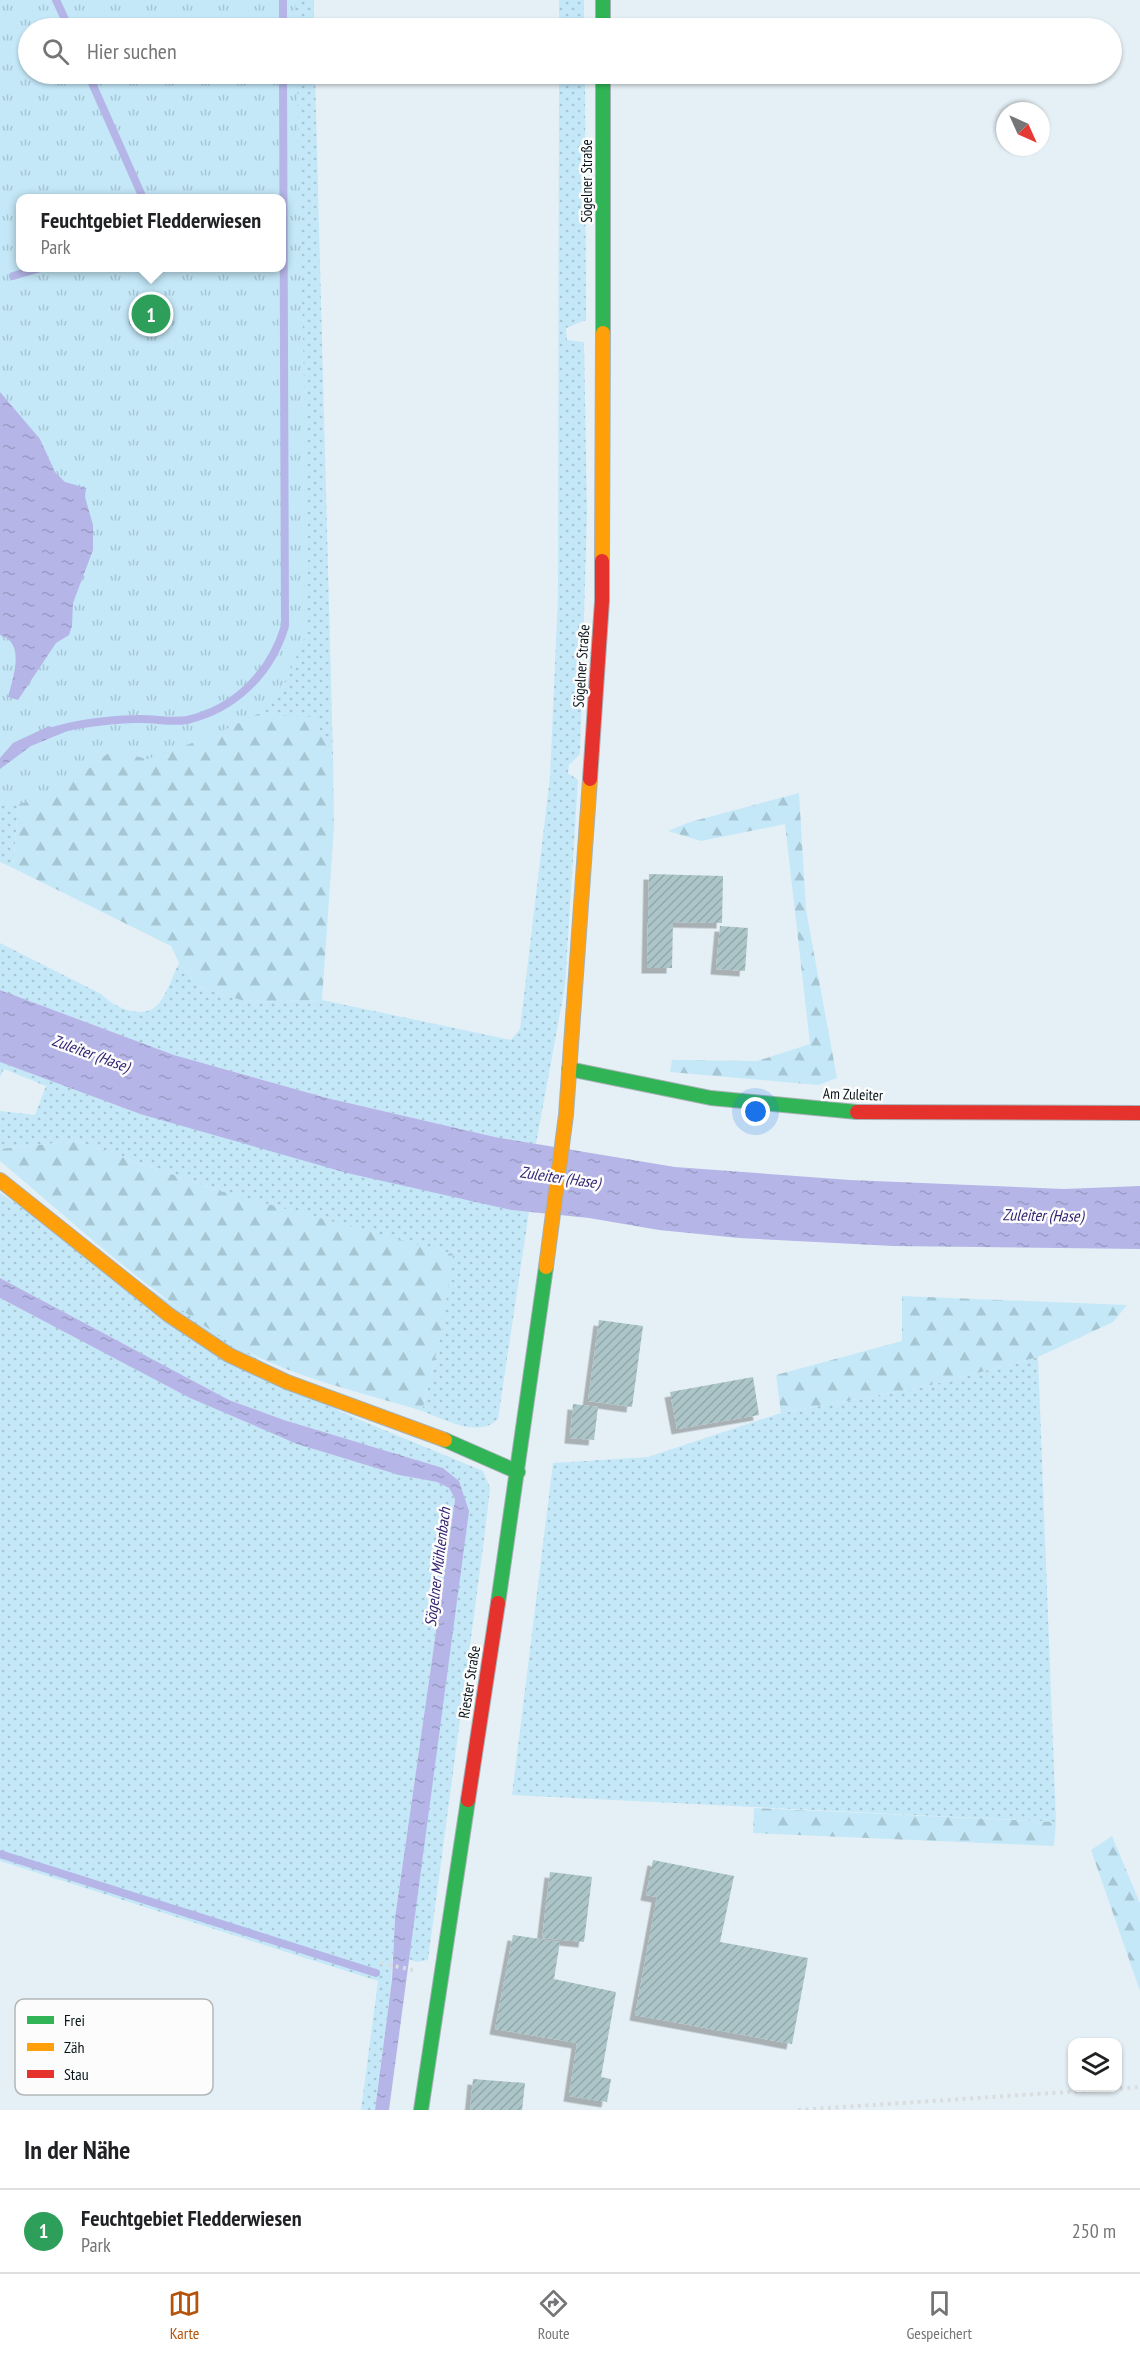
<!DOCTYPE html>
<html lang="de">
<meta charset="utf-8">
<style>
:root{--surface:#fff;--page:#f6f6f6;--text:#202124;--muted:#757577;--line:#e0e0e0;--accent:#b45309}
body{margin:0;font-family:"PT Sans Narrow",sans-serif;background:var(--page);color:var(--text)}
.controls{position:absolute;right:18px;bottom:18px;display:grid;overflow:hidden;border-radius:12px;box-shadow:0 2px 4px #0004}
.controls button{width:54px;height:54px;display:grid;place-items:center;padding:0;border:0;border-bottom:2px solid var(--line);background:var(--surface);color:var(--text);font:30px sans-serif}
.compass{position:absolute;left:996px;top:102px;width:54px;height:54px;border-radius:50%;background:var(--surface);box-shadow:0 2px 4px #0004;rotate:135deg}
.you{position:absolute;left:756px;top:1112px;width:21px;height:21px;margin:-15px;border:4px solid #fff;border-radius:50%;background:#1a73e8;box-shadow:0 0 0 9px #1a73e833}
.badge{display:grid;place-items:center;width:39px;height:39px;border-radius:50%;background:var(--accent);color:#fff;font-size:20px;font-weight:700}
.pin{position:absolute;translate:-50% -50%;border:3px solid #fff;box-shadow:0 2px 6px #0006}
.popup{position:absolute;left:16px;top:194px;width:270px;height:78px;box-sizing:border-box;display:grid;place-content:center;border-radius:12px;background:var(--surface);filter:drop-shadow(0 2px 4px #0005);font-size:20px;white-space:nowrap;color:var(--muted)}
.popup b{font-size:22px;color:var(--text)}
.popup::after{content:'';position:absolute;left:50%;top:100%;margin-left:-12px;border:12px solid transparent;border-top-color:var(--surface)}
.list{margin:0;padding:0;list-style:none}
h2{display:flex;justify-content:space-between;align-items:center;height:78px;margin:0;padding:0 24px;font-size:26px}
h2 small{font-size:20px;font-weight:400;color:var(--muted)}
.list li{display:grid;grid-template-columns:39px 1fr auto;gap:18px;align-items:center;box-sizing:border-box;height:84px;padding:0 24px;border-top:2px solid var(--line)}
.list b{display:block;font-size:22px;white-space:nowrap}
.list p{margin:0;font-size:20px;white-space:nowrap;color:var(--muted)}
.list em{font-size:20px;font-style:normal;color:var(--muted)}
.icon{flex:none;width:33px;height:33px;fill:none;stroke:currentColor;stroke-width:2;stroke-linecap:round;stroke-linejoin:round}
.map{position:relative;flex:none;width:1140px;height:2110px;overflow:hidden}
.search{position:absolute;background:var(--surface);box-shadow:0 2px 4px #0004;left:18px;right:18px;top:18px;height:66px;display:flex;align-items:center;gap:15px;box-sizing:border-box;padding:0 21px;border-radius:33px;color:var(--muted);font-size:22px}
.sheet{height:162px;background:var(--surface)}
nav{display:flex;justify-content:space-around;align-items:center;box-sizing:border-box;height:84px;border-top:2px solid var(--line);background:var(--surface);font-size:16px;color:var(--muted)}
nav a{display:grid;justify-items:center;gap:3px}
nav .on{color:var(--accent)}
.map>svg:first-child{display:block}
</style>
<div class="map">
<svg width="1140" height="2110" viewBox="0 0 1140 2110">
<defs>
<pattern id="grass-dots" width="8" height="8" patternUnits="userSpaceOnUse" patternTransform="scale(1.5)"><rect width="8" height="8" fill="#c4e8f8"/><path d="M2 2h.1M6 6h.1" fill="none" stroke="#a7c6d4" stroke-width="1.8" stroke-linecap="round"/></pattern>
<pattern id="forest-firs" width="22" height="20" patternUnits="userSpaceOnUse" patternTransform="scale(1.5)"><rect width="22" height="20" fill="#c4e8f8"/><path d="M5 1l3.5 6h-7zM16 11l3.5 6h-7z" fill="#a7c6d4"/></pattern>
<pattern id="park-tufts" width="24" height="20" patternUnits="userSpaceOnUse" patternTransform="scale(1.5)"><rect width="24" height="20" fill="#c4e8f8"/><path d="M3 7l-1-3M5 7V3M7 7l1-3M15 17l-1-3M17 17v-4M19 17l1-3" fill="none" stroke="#a7c6d4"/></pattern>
<pattern id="water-ripples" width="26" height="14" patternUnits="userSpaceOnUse" patternTransform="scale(1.5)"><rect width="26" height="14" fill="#b5b6e7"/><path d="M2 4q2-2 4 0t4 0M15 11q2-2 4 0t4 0" fill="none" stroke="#9a9cc6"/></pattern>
<pattern id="building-hatch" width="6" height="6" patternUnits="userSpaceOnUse" patternTransform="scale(1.5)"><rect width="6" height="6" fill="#acc5c8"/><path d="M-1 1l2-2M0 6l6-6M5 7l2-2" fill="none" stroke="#92a8ab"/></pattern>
<filter id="shadow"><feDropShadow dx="-5.5" dy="5.5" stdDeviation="0" flood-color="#0004"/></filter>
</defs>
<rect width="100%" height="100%" fill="#e5f0f6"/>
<path fill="url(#grass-dots)" d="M 236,0 L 314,0 L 314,28 L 234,28 Z
M 559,0 L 584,0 L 584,28 L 559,28 Z
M 232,74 L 315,74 L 333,757 L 313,717 L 18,806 L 13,868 L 0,862 L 0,751 L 282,268 L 282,198 Z
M 559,74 L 585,74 L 586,320 L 566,328 L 567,340 L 584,342 L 587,513 L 580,754 L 569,765 L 568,773 L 578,780 L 565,986 L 536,1144 L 495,1137 L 327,1098 L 174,1055 L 0,990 L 0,943 L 101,994 C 115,1008 145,1022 160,1002 C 168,991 173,975 179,963 L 200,987 L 247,1002 L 322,1000 L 511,1040 L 520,1029 L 550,777 L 558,597 Z
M 0,1062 L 140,1114 L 511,1210 L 529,1212 L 498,1419 C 478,1439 444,1419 422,1411 L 442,1329 L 220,1191 L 76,1141 L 0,1149 L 0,1111 L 35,1115 L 46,1086 L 4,1069 L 0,1077 Z
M 0,1193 L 341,1412 L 483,1471 L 490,1488 L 484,1540 L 428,1960 L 416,1962 L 409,1959 L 468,1511 L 459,1481 L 443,1468 L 284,1420 L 229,1400 L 0,1278 Z
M 0,1298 L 191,1398 L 297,1444 L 399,1475 L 437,1482 L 449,1488 L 455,1499 L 395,1918 L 391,1985 L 375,2110 L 361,2110 L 378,1981 L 0,1861 Z
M 1038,1357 L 1056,1822 L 512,1795 L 553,1463 L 648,1457 L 781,1413 L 923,1387 Z"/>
<path fill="url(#forest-firs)" d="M 257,714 L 313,717 L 333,757 L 334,827 L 322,1000 L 247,1002 L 200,987 L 179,963 L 171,946 L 13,868 L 18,806 L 35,780 L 112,750 L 148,759 L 216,734 Z
M 799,793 L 806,910 L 837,1078 L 818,1085 L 670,1072 L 672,1060 L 757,1061 L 810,1044 L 785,824 L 701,841 L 668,831 L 690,822 Z
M 76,1141 L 220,1191 L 453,1254 L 442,1329 L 422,1411 C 360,1392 290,1377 233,1344 C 149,1293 75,1224 0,1161 L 0,1149 Z
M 902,1296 L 1127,1305 L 1113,1322 L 1038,1357 L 923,1387 L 781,1413 L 776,1375 L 902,1341 Z
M 754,1808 L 1056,1822 L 1054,1846 L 753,1833 Z
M 1112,1836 L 1140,1903 L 1140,1991 L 1091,1850 Z"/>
<path fill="url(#park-tufts)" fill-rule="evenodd" d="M 0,0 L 295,0 L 296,28 L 28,28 L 28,74 L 297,74 L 308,554 L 306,634 L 287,679 L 257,714 L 216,734 L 148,759 L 112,750 C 79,777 45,805 0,806 ZM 21,198 L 282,198 L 282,268 L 21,268 Z"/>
<path fill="url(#water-ripples)" d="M 0,392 L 40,439 L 55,472 L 65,482 L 86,488 L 85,497 L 93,525 L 93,550 L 73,603 L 72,626 L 69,635 L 56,643 L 18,700 L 8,697 C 13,677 26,643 0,635 Z
M 49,726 L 65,732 L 31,746 L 0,769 L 0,758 L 13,743 Z
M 0,990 L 174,1055 L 327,1098 L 495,1137 L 675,1167 L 850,1180 L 1064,1189 L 1140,1186 L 1140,1249 L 893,1246 L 739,1238 L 659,1230 L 589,1218 L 511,1210 L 347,1173 L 140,1114 L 0,1062 Z
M 0,1278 L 229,1400 L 284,1420 L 443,1468 L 459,1481 L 469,1511 L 389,2110 L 375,2110 L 392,1979 L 395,1918 L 455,1499 L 449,1488 L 437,1482 L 399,1475 L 297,1444 L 190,1398 L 0,1298 Z"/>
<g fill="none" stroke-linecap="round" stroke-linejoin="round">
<path stroke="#b5b6e7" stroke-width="8" d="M 56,0 L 69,28
M 283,28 L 283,0
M 88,74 L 143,198
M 13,276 L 40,268
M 50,732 C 77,723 108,720 136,719 C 153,718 171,723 187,720 C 235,709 271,673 285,626 L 283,74
M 0,1854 L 376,1973"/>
</g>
<path fill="url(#building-hatch)" filter="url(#shadow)" d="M 649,874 L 723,876 L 722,923 L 673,922 L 672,968 L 647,968 Z
M 720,926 L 748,928 L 745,971 L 716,969 Z
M 599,1320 L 643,1326 L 632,1407 L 588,1401 Z
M 753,1377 L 759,1415 L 677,1429 L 670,1392 Z
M 573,1404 L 598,1407 L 594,1440 L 570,1438 Z
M 653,1860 L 734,1876 L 720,1942 L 808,1958 L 792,2044 L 635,2015 L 657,1897 L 646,1895 Z
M 550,1872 L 592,1877 L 584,1942 L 542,1938 Z
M 513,1935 L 560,1942 L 554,1979 L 616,1992 L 601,2077 L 611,2079 L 607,2102 L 569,2096 L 577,2043 L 495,2029 Z
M 473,2079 L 525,2083 L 522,2110 L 470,2110 Z"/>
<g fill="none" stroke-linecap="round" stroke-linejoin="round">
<defs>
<path id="fast" d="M 603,0 L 603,28
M 603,333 L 603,74
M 569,1069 L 711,1098 L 857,1112
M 445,1440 L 518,1472
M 498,1603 L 546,1267
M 421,2110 L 468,1800"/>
<path id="slow" d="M 602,561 L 603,333
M 0,1180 L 169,1315 L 229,1355 L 287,1382 L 445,1440
M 546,1267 L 566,1115 L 590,779"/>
<path id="jam" d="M 590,779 L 602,601 L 602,561
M 857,1112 L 1140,1113
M 468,1800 L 498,1603"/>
</defs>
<use href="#fast" stroke="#a6b1b6" stroke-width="16"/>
<use href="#slow" stroke="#a6b1b6" stroke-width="16"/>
<use href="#jam" stroke="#a6b1b6" stroke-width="16"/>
<path stroke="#d9dddf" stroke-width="4" stroke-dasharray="3 4.5" stroke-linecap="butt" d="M 381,1963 L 413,1970
M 798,2110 L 1140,2087"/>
<use href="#fast" stroke="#30b455" stroke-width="14"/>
<use href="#slow" stroke="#ff9f0a" stroke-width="14"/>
<use href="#jam" stroke="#e5322d" stroke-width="14"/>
</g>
<g text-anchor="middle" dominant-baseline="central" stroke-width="5" stroke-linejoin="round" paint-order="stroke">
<g font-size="15" fill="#071419" stroke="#fcfcfc">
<text transform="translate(586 181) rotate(-90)">Sögelner Straße</text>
<text transform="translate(581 666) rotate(-86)">Sögelner Straße</text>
<text transform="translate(853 1094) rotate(2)">Am Zuleiter</text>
<text transform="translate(469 1682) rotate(-81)">Riester Straße</text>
</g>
<g font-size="16" font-style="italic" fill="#322371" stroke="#fcfcfc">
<text transform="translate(91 1053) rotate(20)">Zuleiter (Hase)</text>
<text transform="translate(560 1177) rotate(8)">Zuleiter (Hase)</text>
<text transform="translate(1043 1215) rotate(1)">Zuleiter (Hase)</text>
<text transform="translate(437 1567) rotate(-83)">Sögelner Mühlenbach</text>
</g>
</g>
<rect x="15" y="1999" width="198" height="96" rx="9" fill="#fcfcfc" stroke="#b2b6b8" stroke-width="1.5"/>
<rect x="27" y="2016" width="27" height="8" fill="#30b455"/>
<rect x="27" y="2043" width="27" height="8" fill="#ff9f0a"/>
<rect x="27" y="2070" width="27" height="8" fill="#e5322d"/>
<g font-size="16" fill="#071419">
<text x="64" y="2026">Frei</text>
<text x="64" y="2053">Zäh</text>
<text x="64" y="2080">Stau</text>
</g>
</svg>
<div class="controls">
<button><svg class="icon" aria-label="layers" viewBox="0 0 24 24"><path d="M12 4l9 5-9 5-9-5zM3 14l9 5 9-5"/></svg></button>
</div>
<svg class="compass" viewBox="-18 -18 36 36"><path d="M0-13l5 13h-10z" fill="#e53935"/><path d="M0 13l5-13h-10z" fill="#757577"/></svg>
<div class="you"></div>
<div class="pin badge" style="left:151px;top:314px;background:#2e9e5b">1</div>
<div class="popup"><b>Feuchtgebiet Fledderwiesen</b>Park</div>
<div class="search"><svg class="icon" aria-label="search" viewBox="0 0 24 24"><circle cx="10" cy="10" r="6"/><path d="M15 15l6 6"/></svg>Hier suchen</div>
</div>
<section class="sheet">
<h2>In der Nähe<small></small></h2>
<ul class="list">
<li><span class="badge" style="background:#2e9e5b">1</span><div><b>Feuchtgebiet Fledderwiesen</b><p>Park</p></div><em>250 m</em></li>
</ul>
</section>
<nav>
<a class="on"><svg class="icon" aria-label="map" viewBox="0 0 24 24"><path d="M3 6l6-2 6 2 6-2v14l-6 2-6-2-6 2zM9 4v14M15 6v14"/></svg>Karte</a>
<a><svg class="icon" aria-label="directions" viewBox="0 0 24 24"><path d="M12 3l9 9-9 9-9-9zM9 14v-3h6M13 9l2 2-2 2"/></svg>Route</a>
<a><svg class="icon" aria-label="saved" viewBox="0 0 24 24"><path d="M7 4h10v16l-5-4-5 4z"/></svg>Gespeichert</a>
</nav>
